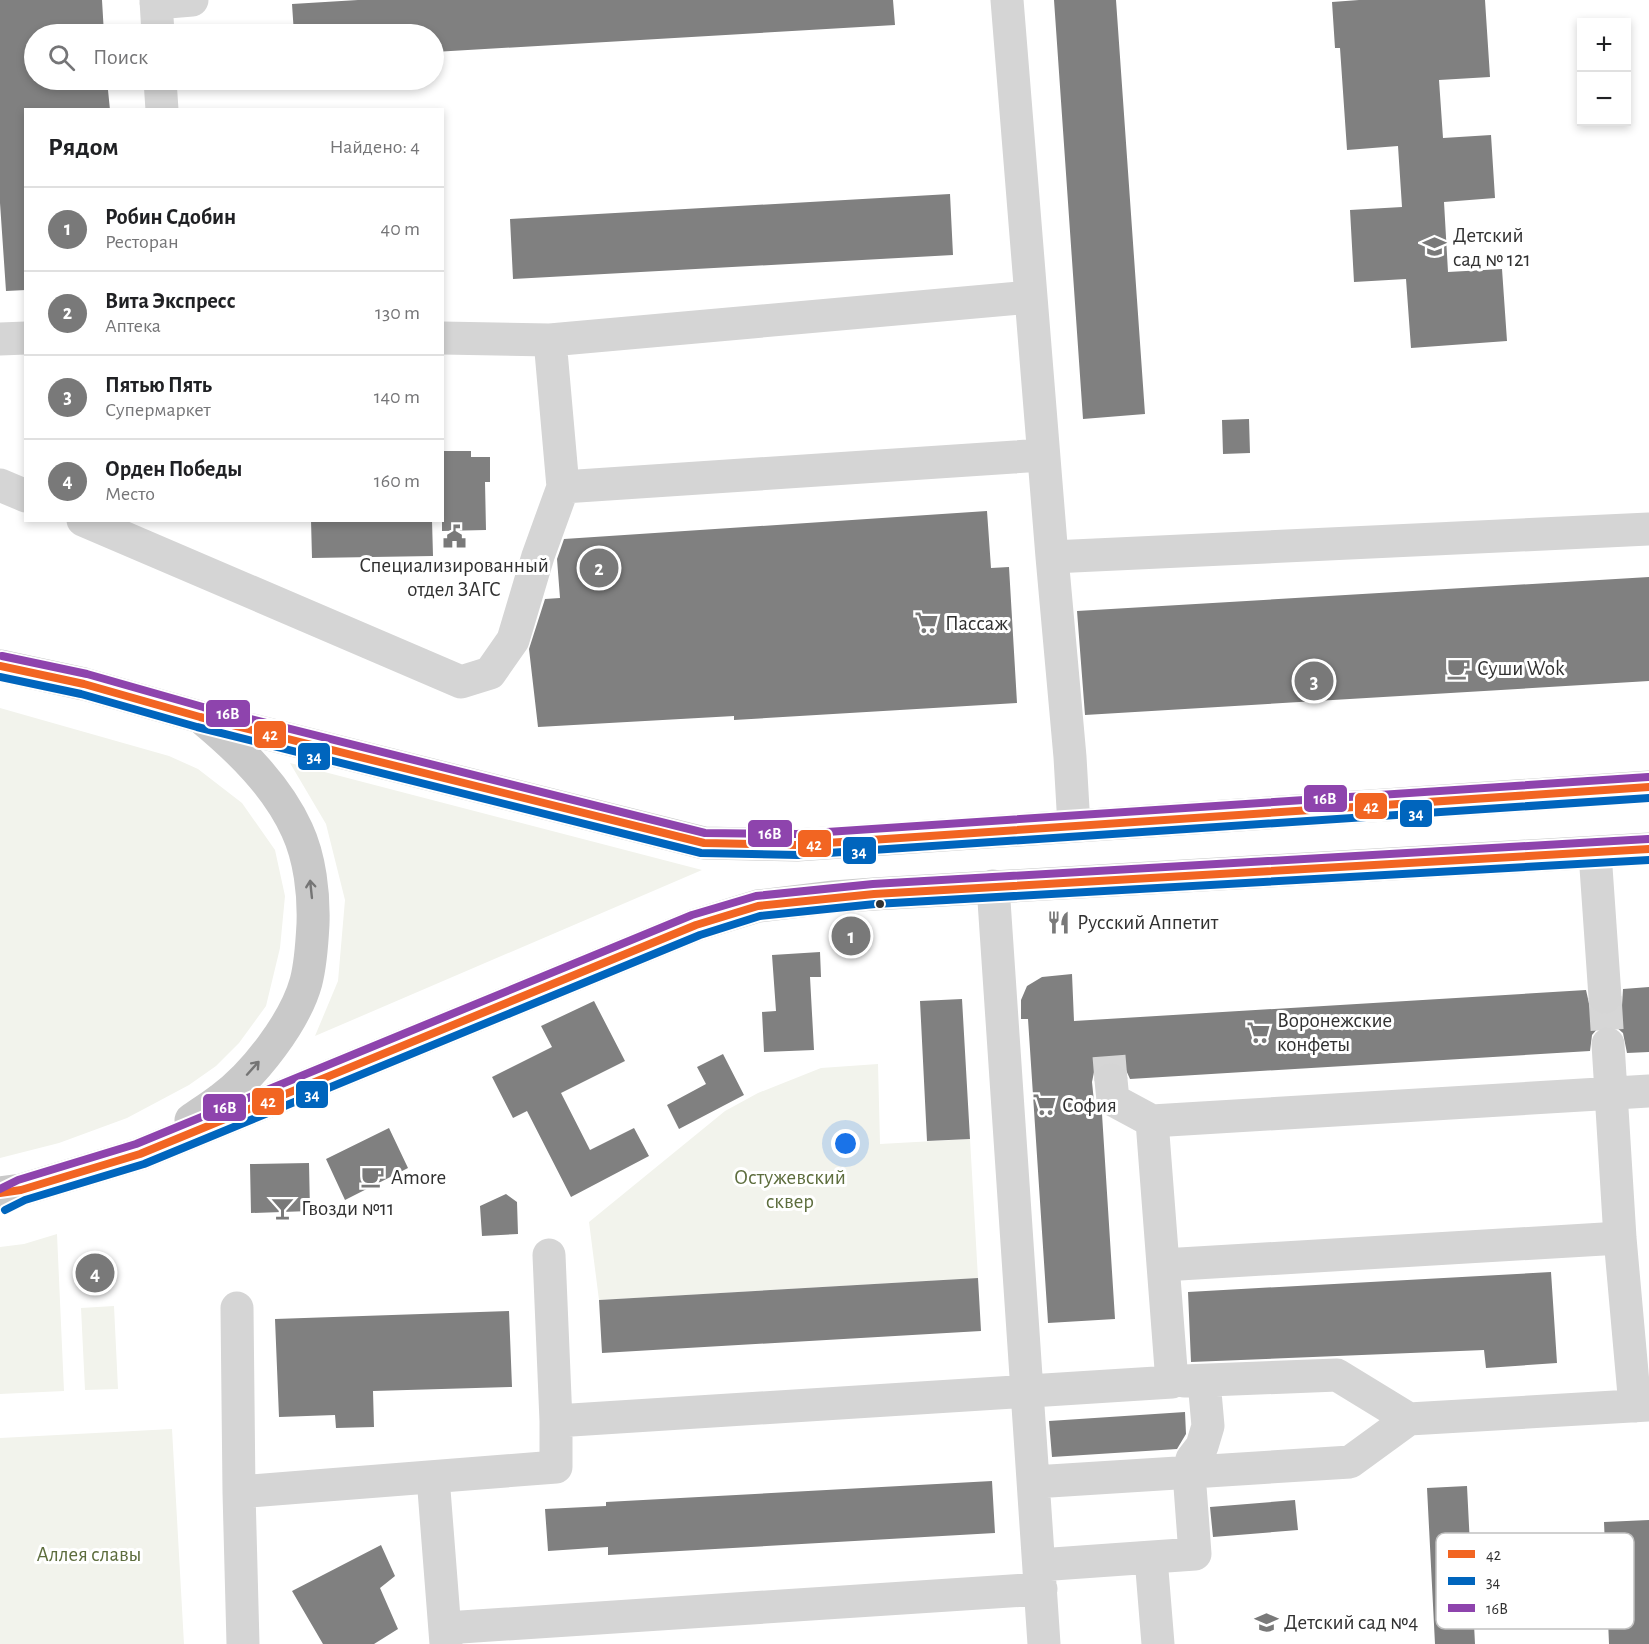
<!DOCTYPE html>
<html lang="ru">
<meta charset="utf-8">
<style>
:root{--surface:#fff;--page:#f2f2f2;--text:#202124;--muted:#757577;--line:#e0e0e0;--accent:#797979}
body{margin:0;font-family:"Alegreya Sans",sans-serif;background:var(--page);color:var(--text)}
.controls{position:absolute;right:18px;top:18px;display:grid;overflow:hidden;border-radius:0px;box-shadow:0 3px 9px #0003}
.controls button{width:54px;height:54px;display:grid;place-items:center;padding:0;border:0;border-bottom:2px solid var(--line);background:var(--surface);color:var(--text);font:30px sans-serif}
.you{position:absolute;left:846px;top:1144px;width:21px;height:21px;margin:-15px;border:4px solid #fff;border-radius:50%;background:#1a73e8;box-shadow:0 0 0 9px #1a73e833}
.badge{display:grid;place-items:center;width:39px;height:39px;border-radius:50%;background:var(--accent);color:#fff;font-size:20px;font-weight:700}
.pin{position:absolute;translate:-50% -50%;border:3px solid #fff;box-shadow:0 2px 6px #0006}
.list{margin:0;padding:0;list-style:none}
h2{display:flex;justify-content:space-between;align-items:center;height:78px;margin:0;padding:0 24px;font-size:26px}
h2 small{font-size:20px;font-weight:400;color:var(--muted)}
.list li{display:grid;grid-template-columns:39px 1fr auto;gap:18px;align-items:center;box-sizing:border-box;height:84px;padding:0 24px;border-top:2px solid var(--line)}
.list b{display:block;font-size:22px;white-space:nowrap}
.list p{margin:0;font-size:20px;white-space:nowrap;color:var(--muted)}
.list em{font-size:20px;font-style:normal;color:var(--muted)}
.icon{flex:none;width:33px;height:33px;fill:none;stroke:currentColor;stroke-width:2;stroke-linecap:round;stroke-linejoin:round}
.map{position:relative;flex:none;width:1649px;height:1644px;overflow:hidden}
.search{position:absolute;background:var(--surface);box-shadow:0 3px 9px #0003;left:24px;top:24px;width:420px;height:66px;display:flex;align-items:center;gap:15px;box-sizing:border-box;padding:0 21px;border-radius:33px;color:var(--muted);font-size:22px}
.panel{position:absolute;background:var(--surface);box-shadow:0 3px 9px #0003;left:24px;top:108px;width:420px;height:414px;border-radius:0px}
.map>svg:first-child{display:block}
</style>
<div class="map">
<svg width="1649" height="1644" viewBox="0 0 1649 1644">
<rect width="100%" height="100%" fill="#fff"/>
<path fill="#f2f3ec" d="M 0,708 L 169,756 L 198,769 L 242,803 L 275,850 L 285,896 L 280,948 L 266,1006 L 239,1043 L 216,1066 L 189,1085 L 127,1118 L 59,1143 L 0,1158 Z
M 290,763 L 702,870 L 315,1036 L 338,981 L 345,900 L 326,824 Z
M 878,1064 L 880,1144 L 970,1139 L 978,1278 L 599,1300 L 589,1222 L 725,1111 L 758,1093 L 821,1068 Z
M 57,1234 L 64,1391 L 0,1394 L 0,1247 L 24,1244 Z
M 114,1306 L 118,1389 L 85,1390 L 81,1308 Z
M 172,1429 L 184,1644 L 0,1644 L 0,1438 Z"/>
<path fill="#808080" d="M 0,0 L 102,0 L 104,34 L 34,34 L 34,80 L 107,80 L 110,110 L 26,110 L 26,290 L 6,291 L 0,203 Z
M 358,0 L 893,0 L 895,25 L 434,52 L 434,34 L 294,34 L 292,4 Z
M 1054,0 L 1116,0 L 1145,414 L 1083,419 Z
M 1359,0 L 1485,0 L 1490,77 L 1439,80 L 1443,138 L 1491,135 L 1495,198 L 1444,202 L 1448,272 L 1502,269 L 1507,341 L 1411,348 L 1406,279 L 1354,282 L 1350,210 L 1402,207 L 1398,146 L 1347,150 L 1340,48 L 1335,48 L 1332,2 Z
M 950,194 L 953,255 L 513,279 L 510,219 Z
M 1249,419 L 1250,453 L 1223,454 L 1222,420 Z
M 442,451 L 471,451 L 471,457 L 490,457 L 490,482 L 485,482 L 486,530 L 442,531 Z
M 987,511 L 991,568 L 1009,567 L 1017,703 L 734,720 L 734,716 L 538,727 L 529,649 L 545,599 L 560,598 L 557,559 L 564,539 Z
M 311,520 L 432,520 L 433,556 L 312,558 Z
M 1649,577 L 1649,681 L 1085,715 L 1077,611 Z
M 820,952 L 821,977 L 810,977 L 814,1050 L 764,1052 L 762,1012 L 776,1011 L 772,955 Z
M 1072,974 L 1074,1021 L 1586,990 L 1590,1008 L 1596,1014 L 1606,1016 L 1615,1013 L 1622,1006 L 1623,989 L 1649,987 L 1649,1052 L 1627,1053 L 1623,1033 L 1616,1027 L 1607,1025 L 1598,1028 L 1592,1035 L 1590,1051 L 1130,1079 L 1126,1070 L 1119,1063 L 1110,1061 L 1101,1065 L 1094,1072 L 1092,1082 L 1094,1102 L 1097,1110 L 1102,1114 L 1115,1319 L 1048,1323 L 1028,1019 L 1021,1019 L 1021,1000 L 1027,986 L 1042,977 Z
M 962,999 L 970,1139 L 927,1141 L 920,1001 Z
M 594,1001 L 625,1061 L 561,1093 L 590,1150 L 634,1128 L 649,1156 L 571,1197 L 527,1111 L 513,1118 L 492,1077 L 552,1047 L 541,1026 Z
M 723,1054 L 744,1095 L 679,1129 L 667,1105 L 706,1084 L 697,1067 Z
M 389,1128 L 408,1168 L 345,1200 L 326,1159 Z
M 309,1163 L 310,1211 L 251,1213 L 250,1164 Z
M 506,1194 L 517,1202 L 518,1234 L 482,1236 L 480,1206 Z
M 1551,1272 L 1557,1363 L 1486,1368 L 1484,1350 L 1191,1362 L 1188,1292 Z
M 978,1278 L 981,1331 L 602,1353 L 599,1300 Z
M 509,1311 L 512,1387 L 373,1391 L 374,1427 L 336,1428 L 335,1415 L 279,1417 L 275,1319 Z
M 1185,1412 L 1186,1434 L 1177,1449 L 1052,1457 L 1049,1421 Z
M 992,1481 L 995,1533 L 608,1555 L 608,1547 L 548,1551 L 545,1509 L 606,1506 L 606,1502 Z
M 1467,1486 L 1475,1644 L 1435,1644 L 1427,1488 Z
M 1295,1500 L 1298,1530 L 1213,1537 L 1210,1507 Z
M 1649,1520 L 1649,1644 L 1609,1644 L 1604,1522 Z
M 381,1545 L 395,1576 L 380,1588 L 398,1629 L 374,1644 L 323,1644 L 292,1591 Z"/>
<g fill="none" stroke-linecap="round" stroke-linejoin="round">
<path stroke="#d6d6d6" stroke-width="33" stroke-dasharray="33 16" stroke-linecap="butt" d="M 1605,997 L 1608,1044
M 1109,1056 L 1111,1080"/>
<path stroke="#d5d5d5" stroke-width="33" d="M 156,0 L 158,34
M 1007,0 L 1052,557 L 1070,757 L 1074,826
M 156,3 L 192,0
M 160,80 L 162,110
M 442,338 L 550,340 L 1030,297
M 0,339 L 26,338
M 550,340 L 563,487 L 1043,455
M 0,485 L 26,496
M 83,520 L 461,682 L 490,673 L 513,640 L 538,556 L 563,487
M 1052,557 L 1649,529
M 1595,853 L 1605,997
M 993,886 L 1044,1644
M 1608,1044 L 1620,1238 L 1635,1406
M 1111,1080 L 1113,1100 L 1152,1121 L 1649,1091
M 549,1255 L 556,1421
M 1163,1265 L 1620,1238
M 237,1308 L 239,1492 L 243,1644
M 1184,1381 L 1337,1375 L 1409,1419
M 433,1477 L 446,1644
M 1034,1482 L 1350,1462 L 1409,1419 L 1649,1405
M 239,1492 L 556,1467 L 556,1421 L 1172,1382 L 1152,1121
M 1151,1558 L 1158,1644
M 1039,1565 L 1195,1554 L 1189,1473 L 1192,1459 L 1202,1446 L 1208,1426 L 1204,1381
M 446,1628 L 1041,1589"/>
<path stroke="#c9c9c9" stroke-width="33" d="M 0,666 L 84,684 L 200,717 L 704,843 L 797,845 L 1649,787
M 191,1120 C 201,1113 212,1106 221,1099 C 254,1075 295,1022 306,982 C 311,963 312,943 313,924 C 314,894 310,858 297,830 C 277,786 240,750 204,720
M 0,1193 L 21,1190 L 140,1154 L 696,925 L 758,906 L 834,897 L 874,894 L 1649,849"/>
<defs>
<path id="bus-1" d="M 0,666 L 84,684 L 200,717 L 704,843 L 797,845 L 1649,787
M 0,1193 L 21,1190 L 140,1154 L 696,925 L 758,906 L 874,894 L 1649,849"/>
<path id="bus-2" d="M 0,677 L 81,694 L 197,727 L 701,853 L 798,855 L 1649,798
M 5,1210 L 25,1200 L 144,1164 L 700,935 L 760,916 L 875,904 L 1649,860"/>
<path id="bus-3" d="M 2,656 L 87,674 L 203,707 L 705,833 L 797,834 L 1648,777
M 0,1189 L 18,1180 L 136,1144 L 692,915 L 756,896 L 873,884 L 1648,839"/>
</defs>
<use href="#bus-1" stroke="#fff" stroke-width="12"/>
<use href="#bus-2" stroke="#fff" stroke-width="12"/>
<use href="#bus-3" stroke="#fff" stroke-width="12"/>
<use href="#bus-1" stroke="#f26522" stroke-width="8"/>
<use href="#bus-2" stroke="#0065bd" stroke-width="8"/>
<use href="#bus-3" stroke="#8e44ad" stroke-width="8"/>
</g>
<defs><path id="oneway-shaft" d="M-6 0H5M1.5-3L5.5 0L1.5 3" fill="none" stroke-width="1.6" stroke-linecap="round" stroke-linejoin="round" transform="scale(1.5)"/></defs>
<g stroke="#757575">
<use href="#oneway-shaft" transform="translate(311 889) rotate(-96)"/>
<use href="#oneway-shaft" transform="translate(253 1068) rotate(-48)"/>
</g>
<defs>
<symbol id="school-bare" viewBox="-9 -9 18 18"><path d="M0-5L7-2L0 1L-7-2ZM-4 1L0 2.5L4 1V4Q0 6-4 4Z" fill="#797979" stroke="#fff" stroke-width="2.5" paint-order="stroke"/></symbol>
<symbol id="civic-bare" viewBox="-9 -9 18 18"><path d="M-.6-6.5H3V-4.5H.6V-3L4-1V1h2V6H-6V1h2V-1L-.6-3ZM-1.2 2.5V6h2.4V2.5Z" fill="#797979" stroke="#fff" stroke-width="2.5" paint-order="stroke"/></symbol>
<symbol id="supermarket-bare" viewBox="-9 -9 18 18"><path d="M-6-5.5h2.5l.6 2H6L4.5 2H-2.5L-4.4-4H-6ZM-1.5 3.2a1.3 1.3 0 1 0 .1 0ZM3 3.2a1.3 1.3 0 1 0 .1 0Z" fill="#797979" stroke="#fff" stroke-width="2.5" paint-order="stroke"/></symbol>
<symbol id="cafe-bare" viewBox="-9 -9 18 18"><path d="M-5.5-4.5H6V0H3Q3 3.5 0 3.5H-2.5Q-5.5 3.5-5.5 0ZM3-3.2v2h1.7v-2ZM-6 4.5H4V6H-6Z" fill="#797979" stroke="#fff" stroke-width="2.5" paint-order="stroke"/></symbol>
<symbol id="restaurant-bare" viewBox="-9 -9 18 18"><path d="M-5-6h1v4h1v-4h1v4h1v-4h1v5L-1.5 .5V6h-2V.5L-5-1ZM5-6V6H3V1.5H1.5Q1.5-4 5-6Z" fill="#797979" stroke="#fff" stroke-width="2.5" paint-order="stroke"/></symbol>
<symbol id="bar-bare" viewBox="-9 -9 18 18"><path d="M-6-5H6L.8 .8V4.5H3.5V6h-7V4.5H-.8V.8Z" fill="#797979" stroke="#fff" stroke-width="2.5" paint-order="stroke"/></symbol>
</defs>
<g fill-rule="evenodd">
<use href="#school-bare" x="1418" y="230" width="33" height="33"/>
<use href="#civic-bare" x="438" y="520" width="33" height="33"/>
<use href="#supermarket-bare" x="910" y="606" width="33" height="33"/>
<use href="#cafe-bare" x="1442" y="652" width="33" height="33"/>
<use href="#restaurant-bare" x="1042" y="906" width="33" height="33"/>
<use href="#supermarket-bare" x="1242" y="1016" width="33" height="33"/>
<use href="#supermarket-bare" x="1028" y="1088" width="33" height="33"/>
<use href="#cafe-bare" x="356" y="1160" width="33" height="33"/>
<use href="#bar-bare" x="266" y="1192" width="33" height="33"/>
<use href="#school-bare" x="1250" y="1606" width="33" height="33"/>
</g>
<circle fill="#313131" stroke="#fff" stroke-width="2" cx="880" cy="904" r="5"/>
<g text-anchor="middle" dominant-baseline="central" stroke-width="6" stroke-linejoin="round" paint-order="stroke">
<g font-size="21" fill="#313131" stroke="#fff" text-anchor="start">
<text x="1453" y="235">Детский<tspan x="1453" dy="24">сад № 121</tspan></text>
<text x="454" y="565" text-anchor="middle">Специализированный<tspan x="454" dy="24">отдел ЗАГС</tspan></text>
<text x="945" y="623">Пассаж</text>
<text x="1477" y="668">Суши Wok</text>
<text x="1077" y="922">Русский Аппетит</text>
<text x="1277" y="1020">Воронежские<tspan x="1277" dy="24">конфеты</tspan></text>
<text x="1062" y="1105">София</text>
<text x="391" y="1177">Amore</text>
<text x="301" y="1208">Гвозди №11</text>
<text x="1284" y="1622">Детский сад №4</text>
</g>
<g font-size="21" fill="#5d6d3d" stroke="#fff">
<text x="790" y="1177">Остужевский<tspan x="790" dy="24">сквер</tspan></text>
<text x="89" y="1554">Аллея славы</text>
</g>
</g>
<rect x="1436" y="1533" width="198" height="96" rx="9" fill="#fff" stroke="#c1c1c1" stroke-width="1.5"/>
<rect x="1448" y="1550" width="27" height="8" fill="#f26522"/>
<rect x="1448" y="1577" width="27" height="8" fill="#0065bd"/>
<rect x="1448" y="1604" width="27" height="8" fill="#8e44ad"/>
<g font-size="16" fill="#313131">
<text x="1486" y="1560">42</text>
<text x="1486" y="1587">34</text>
<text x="1486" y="1614">16В</text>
</g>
<g stroke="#fff" stroke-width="2">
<rect x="205" y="699" width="46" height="29" rx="6" fill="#8e44ad"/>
<rect x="253" y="720" width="34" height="29" rx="6" fill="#f26522"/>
<rect x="297" y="742" width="34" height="29" rx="6" fill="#0065bd"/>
<rect x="1303" y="784" width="45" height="29" rx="6" fill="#8e44ad"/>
<rect x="1354" y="792" width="34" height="28" rx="6" fill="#f26522"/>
<rect x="1399" y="799" width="34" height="29" rx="6" fill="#0065bd"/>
<rect x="747" y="819" width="46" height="29" rx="6" fill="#8e44ad"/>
<rect x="797" y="829" width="35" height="29" rx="6" fill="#f26522"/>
<rect x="842" y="836" width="35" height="29" rx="6" fill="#0065bd"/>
<rect x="295" y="1080" width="34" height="29" rx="6" fill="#0065bd"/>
<rect x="251" y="1087" width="34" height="29" rx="6" fill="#f26522"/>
<rect x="202" y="1093" width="45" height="29" rx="6" fill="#8e44ad"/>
</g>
<g font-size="16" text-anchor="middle" font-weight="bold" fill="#fff">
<text x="228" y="719">16В</text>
<text x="270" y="740">42</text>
<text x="314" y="762">34</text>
<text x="1325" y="804">16В</text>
<text x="1371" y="812">42</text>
<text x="1416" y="819">34</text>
<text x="770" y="839">16В</text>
<text x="814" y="850">42</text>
<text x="859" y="857">34</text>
<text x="312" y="1100">34</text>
<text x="268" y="1107">42</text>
<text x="225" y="1113">16В</text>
</g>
</svg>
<div class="controls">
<button>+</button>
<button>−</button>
</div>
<div class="you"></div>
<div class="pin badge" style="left:851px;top:936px">1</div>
<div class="pin badge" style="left:599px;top:568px">2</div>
<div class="pin badge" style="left:1314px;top:681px">3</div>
<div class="pin badge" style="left:95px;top:1273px">4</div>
<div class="search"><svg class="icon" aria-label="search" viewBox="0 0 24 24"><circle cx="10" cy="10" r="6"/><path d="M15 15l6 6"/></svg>Поиск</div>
<section class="panel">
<h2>Рядом<small>Найдено: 4</small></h2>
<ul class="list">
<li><span class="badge">1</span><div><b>Робин Сдобин</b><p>Ресторан</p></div><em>40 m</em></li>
<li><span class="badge">2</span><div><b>Вита Экспресс</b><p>Аптека</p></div><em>130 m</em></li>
<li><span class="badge">3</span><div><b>Пятью Пять</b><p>Супермаркет</p></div><em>140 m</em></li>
<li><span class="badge">4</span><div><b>Орден Победы</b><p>Место</p></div><em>160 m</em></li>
</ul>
</section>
</div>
